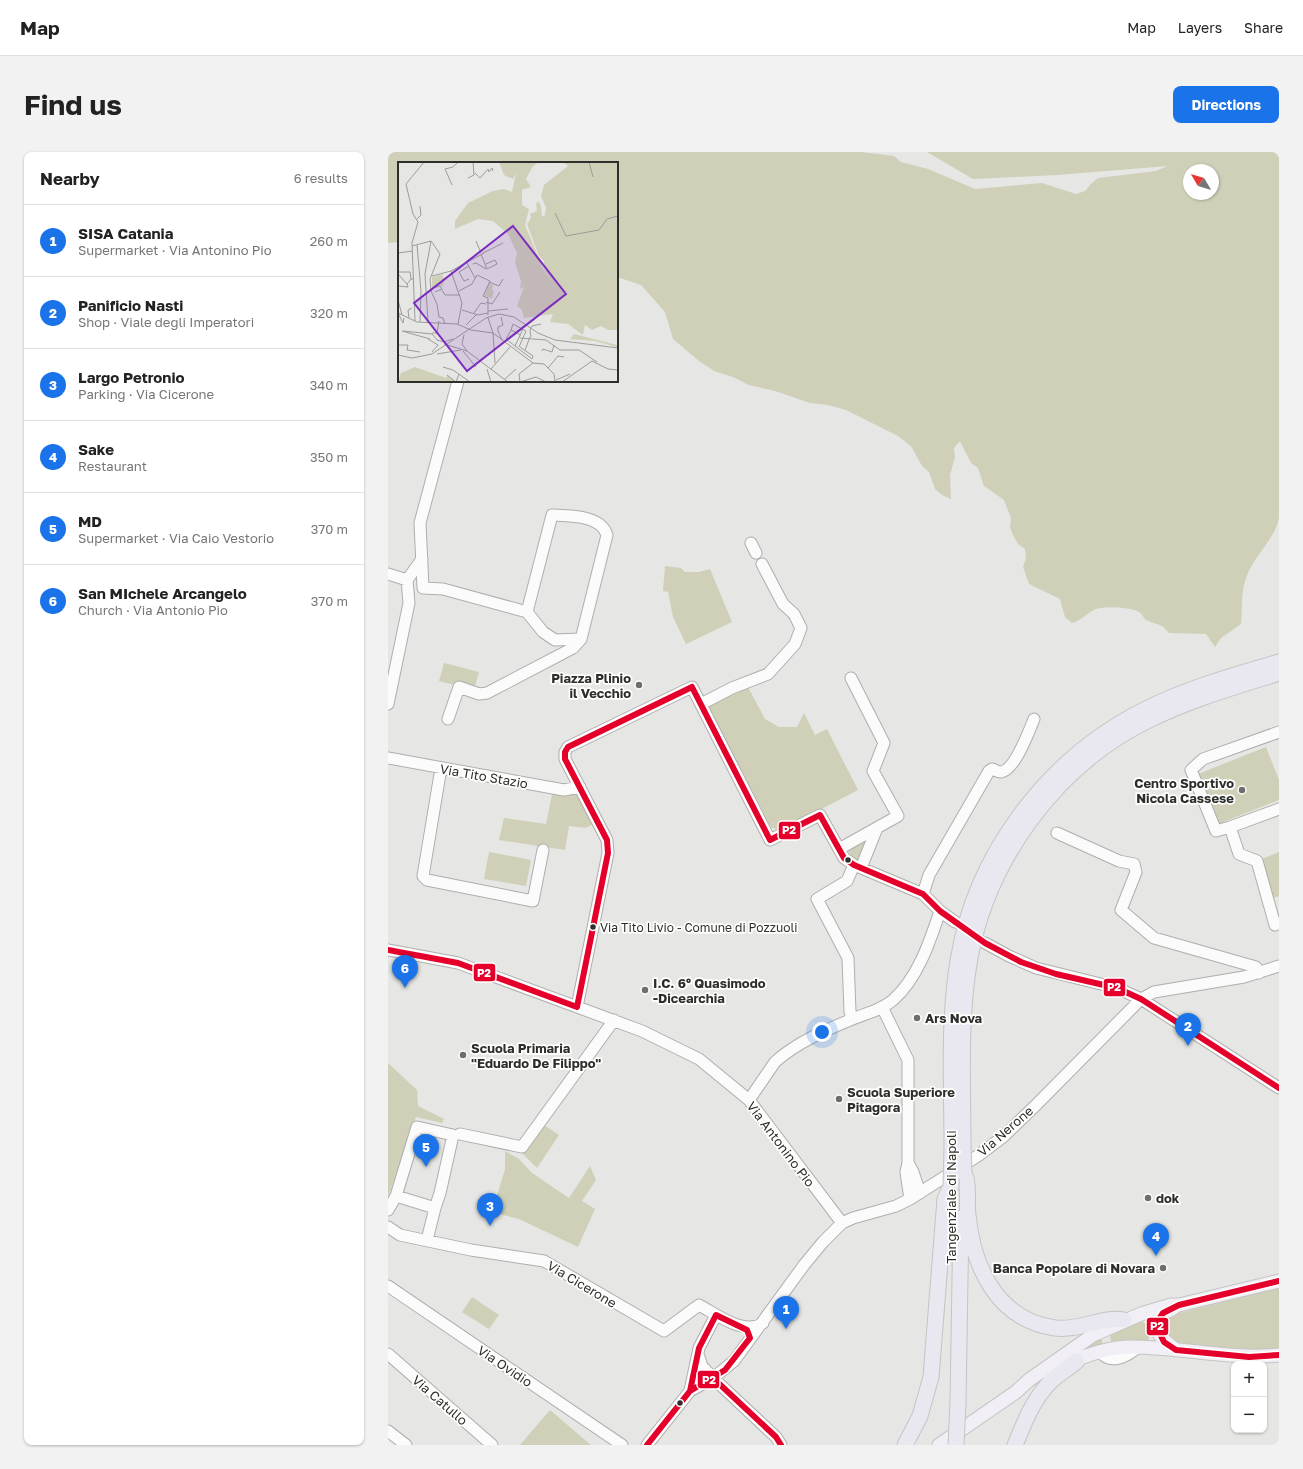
<!DOCTYPE html>
<meta charset="utf-8">
<style>
:root{--surface:#fff;--page:#f2f2f2;--text:#222;--muted:#767676;--line:#e0e0e0;--accent:#1a73e8}
body{margin:0;font-family:"Golos Text",sans-serif;background:var(--page);color:var(--text)}
.controls{position:absolute;right:12px;bottom:12px;display:grid;overflow:hidden;border-radius:8px;box-shadow:0 1px 3px #0004}
.controls button{width:36px;height:36px;display:grid;place-items:center;padding:0;border:0;border-bottom:1px solid var(--line);background:var(--surface);color:var(--text);font:20px sans-serif}
.compass{position:absolute;left:795px;top:12px;width:36px;height:36px;border-radius:50%;background:var(--surface);box-shadow:0 1px 3px #0004;rotate:308deg}
.you{position:absolute;left:434px;top:880px;width:14px;height:14px;margin:-10px;border:3px solid #fff;border-radius:50%;background:#1a73e8;box-shadow:0 0 0 6px #1a73e833}
.badge{display:grid;place-items:center;width:26px;height:26px;border-radius:50%;background:var(--accent);color:#fff;font-size:13px;font-weight:700}
.pin{position:absolute;translate:-50% -33px;filter:drop-shadow(0 1px 2px #0008)}
.pin::after{content:'';position:absolute;top:21px;width:14px;height:12px;background:inherit;clip-path:polygon(0 0,100% 0,50% 100%)}
.list{margin:0;padding:0;list-style:none}
h2{display:flex;justify-content:space-between;align-items:center;height:52px;margin:0;padding:0 16px;font-size:17px}
h2 small{font-size:13px;font-weight:400;color:var(--muted)}
.list li{display:grid;grid-template-columns:26px 1fr auto;gap:12px;align-items:center;box-sizing:border-box;height:72px;padding:0 16px;border-top:1px solid var(--line)}
.list b{display:block;font-size:15px;white-space:nowrap}
.list p{margin:0;font-size:13px;white-space:nowrap;color:var(--muted)}
.list em{font-size:13px;font-style:normal;color:var(--muted)}
.map{position:relative;flex:none;width:891px;height:1293px;overflow:hidden;border-radius:8px}
header{display:flex;align-items:center;gap:24px;box-sizing:border-box;height:56px;padding:0 20px;background:var(--surface);border-bottom:1px solid var(--line)}
header strong{font-size:19px}
nav{display:flex;gap:22px;margin-inline-start:auto;font-size:14px}
.intro{display:flex;align-items:center;justify-content:space-between;box-sizing:border-box;height:96px;padding:0 24px}
h1{margin:0;font-size:28px}
.button{padding:10px 18px;border-radius:8px;background:var(--accent);color:#fff;font-size:14px;font-weight:700}
main{display:flex;gap:24px;padding:0 24px}
aside{flex:1;background:var(--surface);border-radius:8px;box-shadow:0 1px 3px #0004}
.map>svg:first-child{display:block}
</style>
<header>
<strong>Map</strong>
<nav><a>Map</a><a>Layers</a><a>Share</a></nav>
</header>
<div class="intro"><h1>Find us</h1><a class="button">Directions</a></div>
<main>
<aside>
<h2>Nearby<small>6 results</small></h2>
<ul class="list">
<li><span class="badge">1</span><div><b>SISA Catania</b><p>Supermarket · Via Antonino Pio</p></div><em>260 m</em></li>
<li><span class="badge">2</span><div><b>Panificio Nasti</b><p>Shop · Viale degli Imperatori</p></div><em>320 m</em></li>
<li><span class="badge">3</span><div><b>Largo Petronio</b><p>Parking · Via Cicerone</p></div><em>340 m</em></li>
<li><span class="badge">4</span><div><b>Sake</b><p>Restaurant</p></div><em>350 m</em></li>
<li><span class="badge">5</span><div><b>MD</b><p>Supermarket · Via Caio Vestorio</p></div><em>370 m</em></li>
<li><span class="badge">6</span><div><b>San MIchele Arcangelo</b><p>Church · Via Antonio Pio</p></div><em>370 m</em></li>
</ul>
</aside>
<div class="map">
<svg width="891" height="1293" viewBox="0 0 891 1293">
<rect width="100%" height="100%" fill="#e6e6e4"/>
<path fill="#cfd0b7" fill-rule="evenodd" d="M 0,0 L 473,0 L 506,4 L 513,10 L 540,17 L 587,37 L 654,31 L 688,42 L 697,39 L 703,32 L 710,26 L 768,19 L 780,14 L 669,23 L 585,27 L 539,0 L 891,0 L 891,366 C 887,386 870,400 862,417 C 852,435 855,452 853,472 L 833,486 L 827,495 L 818,482 L 781,481 C 772,469 767,474 757,467 C 755,465 754,461 751,460 C 743,455 717,454 708,457 C 698,461 695,468 684,471 L 677,465 L 672,447 L 641,432 L 635,415 L 638,406 L 637,397 L 630,392 L 625,383 L 622,375 L 623,366 L 616,348 L 596,334 L 590,316 L 583,311 L 572,289 L 566,296 L 567,305 L 562,323 L 563,347 L 554,343 L 547,337 L 541,320 L 534,314 L 523,294 L 510,284 L 458,258 L 440,253 L 422,251 L 387,239 L 361,233 L 345,225 L 326,219 L 311,209 L 285,187 L 277,160 L 253,133 L 229,125 L 229,11 L 11,11 L 11,90 L 0,91 ZM 801,18 L 825,18 L 825,42 L 801,42 Z
M 277,414 L 293,416 L 297,420 L 311,420 L 322,417 L 344,470 L 298,492 L 285,465 L 280,440 L 275,439 Z
M 56,511 L 91,520 L 86,538 L 51,529 Z
M 360,535 L 377,567 L 391,575 L 409,575 L 416,561 L 427,583 L 439,577 L 470,638 L 397,676 L 390,678 L 383,675 L 320,555 Z
M 878,595 L 891,628 L 891,648 L 830,672 L 810,622 Z
M 165,638 L 189,638 L 207,671 L 198,676 L 181,674 L 177,698 L 111,688 L 116,666 L 158,672 Z
M 483,683 L 472,710 L 464,705 L 459,696 Z
M 101,700 L 143,708 L 138,734 L 96,727 Z
M 891,700 L 891,744 L 885,746 L 874,707 Z
M 0,911 L 29,938 L 30,954 L 56,967 L 54,971 L 28,965 L 0,1045 Z
M 156,973 L 171,983 L 149,1016 L 135,1002 Z
M 117,999 L 131,1007 L 144,1021 L 181,1046 L 202,1014 L 208,1028 L 194,1049 L 207,1057 L 190,1095 L 131,1067 L 104,1060 L 117,1017 Z
M 891,1136 L 891,1198 L 863,1199 L 787,1190 L 773,1179 L 776,1166 L 779,1164 Z
M 84,1145 L 111,1163 L 101,1177 L 74,1160 Z
M 747,1169 L 755,1170 L 763,1175 L 764,1180 L 760,1188 L 723,1191 L 722,1182 Z
M 713,1185 L 715,1194 L 659,1219 Z
M 162,1258 L 203,1293 L 132,1293 Z"/>
<g fill="none" stroke-linecap="round" stroke-linejoin="round">
<defs>
<path id="minor" d="M 363,391 L 368,401
M 0,422 L 19,428
M 35,436 L 55,437 L 139,460 L 155,480 L 167,488 L 193,487 L 219,383 C 213,363 182,364 164,363 L 139,460
M 35,436 L 32,371 L 70,229
M 0,552 L 21,451 L 19,428 L 34,407
M 313,552 L 344,536 L 380,522 L 407,492 L 413,476 L 406,462 L 395,452 L 374,412
M 60,567 L 71,535 L 91,542 L 99,541 L 185,496 L 193,487
M 0,606 L 176,638 L 192,635
M 53,616 L 35,724 L 39,728 L 145,749 L 155,698
M 891,657 L 842,675 L 851,702 L 869,709 L 887,773 L 891,771
M 842,675 L 828,679 L 803,618 L 815,607 L 891,580
M 669,681 L 731,709 L 746,712 L 748,720 L 733,758 L 766,786 L 868,815 L 871,821
M 451,697 L 510,664 L 485,619 L 496,591 L 463,526
M 473,716 L 489,676
M 535,742 L 541,723 L 601,619 L 604,617 C 607,618 610,620 613,620 C 627,618 641,579 646,567
M 597,791 L 621,804 L 648,816 L 729,836 L 753,847 L 891,936
M 0,798 L 70,811 L 254,879 L 311,907 L 361,948 L 454,1071
M 189,855 L 220,701 L 219,688 L 177,607 L 177,600 L 180,595 L 304,535 L 382,688 L 432,663 L 456,706 L 466,713 L 535,742 L 552,759 L 567,770
M 494,855 L 520,908 L 520,1011
M 465,867 L 462,860 L 460,806 L 429,747 L 459,729 L 466,713
M 361,948 L 387,910 C 409,890 440,877 467,866 C 480,861 495,857 505,848 C 530,826 542,789 552,759
M 72,982 L 134,995 L 226,868
M 8,1044 L 29,975 L 65,983 L 52,1041 L 47,1056
M 522,1047 L 518,1020 L 520,1011 L 525,1020 L 532,1041
M 0,1058 L 8,1044 L 47,1056 L 39,1088
M 0,1075 L 12,1083 L 83,1098 L 156,1109 L 276,1179 L 311,1153 C 328,1162 356,1184 375,1171
M 0,1134 L 234,1293
M 712,1200 C 723,1213 739,1205 750,1195
M 0,1202 L 104,1293
M 310,1202 L 314,1214 L 325,1226 L 388,1285 L 393,1293
M 302,1239 L 311,1196 L 328,1163
M 0,1279 L 18,1293
M 259,1293 L 302,1239 L 325,1226 L 346,1209 L 416,1113 L 435,1090 L 454,1071 L 465,1066 L 508,1054 L 522,1047 L 591,1003 L 616,984 L 648,953 L 753,847 L 766,840 L 856,825 L 891,814"/>
<path id="major" d="M 786,1156 C 783,1159 777,1159 774,1162 C 758,1176 778,1190 788,1198
M 679,1212 C 698,1203 722,1195 744,1195 C 793,1195 842,1208 891,1203
M 551,1293 L 628,1240 L 641,1228 L 705,1183 L 753,1162 L 783,1153 L 791,1153 L 891,1129"/>
<path id="highway" d="M 575,994 C 575,932 571,867 582,806 C 600,707 668,614 759,569 C 801,548 846,535 891,521
M 564,996 C 564,934 560,870 570,809 C 587,701 661,605 758,557 C 800,536 846,523 891,510
M 576,1021 C 582,1034 578,1049 580,1063 C 585,1116 610,1168 667,1176 C 692,1179 715,1164 736,1168
M 570,1251 L 573,1066
M 517,1293 L 532,1264 L 543,1225 L 557,1047 L 563,1034
M 627,1293 C 637,1269 645,1247 664,1228 C 672,1221 681,1216 689,1209"/>
</defs>
<use href="#minor" stroke="#aeafad" stroke-width="13"/>
<use href="#major" stroke="#c4c4c3" stroke-width="15"/>
<use href="#highway" stroke="#c4c4c3" stroke-width="17"/>
<use href="#minor" stroke="#fbfbfb" stroke-width="11"/>
<use href="#major" stroke="#f1eff5" stroke-width="13"/>
<use href="#highway" stroke="#e9e8f1" stroke-width="15"/>
<defs>
<path id="highway-bridge" d="M 575,994 L 576,1021
M 563,1034 L 564,996
M 568,1293 L 570,1251"/>
</defs>
<use href="#highway-bridge" stroke="#c4c4c3" stroke-width="17" stroke-linecap="butt"/>
<use href="#highway-bridge" stroke="#e9e8f1" stroke-width="15"/>
<defs>
<path id="bus-1" d="M 304,535 L 382,688 L 432,663 L 456,706 L 466,713 L 535,742 L 552,759 L 597,791 L 633,810 L 668,822 L 729,836 L 753,847 L 891,936
M 0,798 L 70,811 L 189,855
M 189,855 L 220,701 L 219,688 L 177,607 L 177,600 L 180,595 L 304,535
M 891,1129 L 791,1153 L 775,1161 L 771,1167 L 769,1176 L 776,1190 L 788,1198 L 861,1205 L 891,1203
M 328,1163 L 359,1178 L 362,1186 L 337,1218 L 302,1239 L 311,1196 Z
M 325,1226 L 388,1285 L 393,1293
M 259,1293 L 302,1239"/>
</defs>
<use href="#bus-1" stroke="#fffffe" stroke-width="9"/>
<use href="#bus-1" stroke="#e4002b" stroke-width="6"/>
</g>
<g fill="#6e6e6d" stroke="#fffffe" stroke-width="1.5">
<circle cx="251" cy="533" r="4"/>
<circle cx="854" cy="638" r="4"/>
<circle cx="257" cy="838" r="4"/>
<circle cx="529" cy="866" r="4"/>
<circle cx="75" cy="903" r="4"/>
<circle cx="451" cy="947" r="4"/>
<circle cx="760" cy="1046" r="4"/>
<circle cx="775" cy="1116" r="4"/>
</g>
<g fill="#2e2e2d" stroke="#fffffe" stroke-width="1.5">
<circle cx="460" cy="708" r="3.5"/>
<circle cx="205" cy="775" r="3.5"/>
<circle cx="292" cy="1251" r="3.5"/>
</g>
<g text-anchor="middle" dominant-baseline="central" stroke-width="3.5" stroke-linejoin="round" paint-order="stroke">
<g font-size="12" fill="#2e2e2d" stroke="#fffffe" text-anchor="start">
<text x="212" y="775">Via Tito Livio - Comune di Pozzuoli</text>
</g>
<g font-size="13" font-weight="bold" fill="#2e2e2d" stroke="#fffffe" text-anchor="start">
<text x="243" y="526" text-anchor="end">Piazza Plinio<tspan x="243" dy="15">il Vecchio</tspan></text>
<text x="846" y="631" text-anchor="end">Centro Sportivo<tspan x="846" dy="15">Nicola Cassese</tspan></text>
<text x="265" y="831">I.C. 6° Quasimodo<tspan x="265" dy="15">-Dicearchia</tspan></text>
<text x="537" y="866">Ars Nova</text>
<text x="83" y="896">Scuola Primaria<tspan x="83" dy="15">"Eduardo De Filippo"</tspan></text>
<text x="459" y="940">Scuola Superiore<tspan x="459" dy="15">Pitagora</tspan></text>
<text x="768" y="1046">dok</text>
<text x="767" y="1116" text-anchor="end">Banca Popolare di Novara</text>
</g>
<g font-size="13" fill="#2e2e2d" stroke="#fffffe">
<text transform="translate(96 624) rotate(10)">Via Tito Stazio</text>
<text transform="translate(617 979) rotate(-41)">Via Nerone</text>
<text transform="translate(393 992) rotate(53)">Via Antonino Pio</text>
<text transform="translate(563 1045) rotate(-90)">Tangenziale di Napoli</text>
<text transform="translate(194 1132) rotate(31)">Via Cicerone</text>
<text transform="translate(117 1214) rotate(34)">Via Ovidio</text>
<text transform="translate(52 1248) rotate(41)">Via Catullo</text>
</g>
</g>
<g transform="translate(10 10)">
<rect width="220" height="220" fill="#e6e6e4"/>
<path d="M 101,0 L 141,0 L 135,4 L 128,17 L 133,25 L 124,28 L 124,43 L 131,47 L 127,63 L 147,111 L 157,121 L 147,110 L 146,99 L 141,94 L 129,62 L 133,56 L 132,52 L 139,49 L 138,41 L 141,40 L 143,44 L 144,55 L 147,53 L 148,46 L 143,34 L 146,23 L 170,4 L 165,0 L 220,0 L 220,168 L 210,168 L 203,164 L 194,168 L 187,163 L 185,173 L 170,162 L 152,160 L 155,152 L 126,156 L 124,148 L 119,144 L 126,125 L 122,127 L 123,119 L 117,100 L 119,91 L 110,72 L 95,59 L 80,57 L 57,67 L 57,59 L 70,41 L 95,29 L 106,27 L 114,30 L 118,11 L 115,17 L 106,13 ZM 45,112 L 45,116 L 48,115 L 44,125 L 43,123 L 34,126 L 34,115 ZM 91,121 L 95,123 L 94,128 L 96,129 L 94,137 L 86,133 ZM 176,172 L 219,183 L 219,185 L 197,179 L 172,177 ZM 17,205 L 48,216 L 49,214 L 58,220 L 0,220 L 3,211 Z" fill="#cfd0b7"/>
<path fill="none" stroke="#9c9c9b" stroke-width="1" d="M 191,0 L 195,15M 77,11 L 82,16 L 90,7 L 91,10 L 94,6 L 95,9M 70,16 L 76,13 L 75,0M 54,23 L 47,7 L 55,5 L 60,0M 157,51 L 168,74 L 201,68 L 209,57 L 220,54M 18,58 L 23,53 L 22,44M 33,79 L 42,92 L 32,117 L 33,129 L 39,142 L 41,155 L 45,156 L 47,162M 78,79 L 83,91M 19,83 L 23,129 L 22,160M 14,84 L 33,79M 0,91 L 15,89M 85,91 L 105,81M 83,92 L 89,107 L 99,102 L 97,98 L 88,102M 68,99 L 77,116M 75,102 L 78,101 L 88,107M 53,109 L 64,141 L 60,162M 53,109 L 86,91M 0,110 L 12,110 L 13,117 L 16,117M 0,112 L 9,122 L 13,117M 34,114 L 53,109M 71,117 L 66,119 L 61,110 L 71,104M 91,120 L 101,124 L 105,117M 0,124 L 10,125 L 9,122M 35,126 L 42,124 L 44,127 L 37,130M 44,128 L 47,133 L 62,133M 61,129 L 74,122 L 79,113 L 92,119 L 85,134 L 90,136 L 90,153M 0,138 L 4,153M 88,140 L 94,142 L 102,130M 64,148 L 80,153 L 90,151M 90,149 L 110,147M 0,151 L 19,160 L 59,162 L 73,168 L 95,171M 0,151 L 5,161 L 6,156M 76,151 L 83,141 L 88,142M 103,155 L 105,163 L 100,165 L 100,169 L 104,178M 11,156 L 10,148 L 14,146M 90,156 L 95,171 L 97,201M 17,159 L 14,81 L 20,60 L 15,52 L 8,22 L 26,0M 30,160 L 27,112 L 33,79M 68,163 L 79,152M 113,168 L 115,162 L 128,169 L 121,185M 4,169 L 32,177M 5,169 L 34,172 L 40,179M 34,171 L 39,171 L 41,159M 95,171 L 135,201M 66,173 L 64,182 L 69,189M 133,175 L 132,168 L 134,164 L 143,162M 122,176 L 148,178 L 162,188 L 181,188 L 199,200M 30,177 L 40,183 L 34,190M 39,178 L 46,180 L 55,177M 46,182 L 69,189 L 110,220M 0,183 L 10,183 L 9,188 L 22,190M 117,184 L 108,177 L 112,170 L 113,168 L 123,173M 122,185 L 135,194 L 134,197 L 117,184 L 125,167M 127,188 L 132,175M 65,189 L 78,205M 144,189 L 145,187 L 154,190 L 156,183M 39,192 L 63,188M 0,193 L 14,196 L 34,192 L 88,156 L 101,152 L 116,155 L 140,171 L 157,178 L 220,186M 45,205 L 55,208 L 72,220M 150,206 L 160,194 L 166,195M 89,207 L 93,220M 93,207 L 112,185M 49,213 L 58,220 L 61,212M 107,217 L 118,207M 158,218 L 172,212M 122,220 L 121,212 L 135,201 L 146,202 L 156,212 L 157,220M 122,220 L 138,215 L 148,220M 164,220 L 194,199 L 210,207 L 220,208"/>
<path fill="#7b2cbf" fill-opacity="0.15" stroke="#7b2cbf" stroke-width="2" d="M 115,64 L 168,132 L 69,209 L 16,141 Z"/>
<rect width="220" height="220" fill="none" stroke="#2e2e2d" stroke-width="2"/>
</g>
<g stroke="#fffffe" stroke-width="1.5">
<rect x="390" y="669" width="23" height="19" rx="4" fill="#e4002b"/>
<rect x="85" y="811" width="23" height="19" rx="4" fill="#e4002b"/>
<rect x="715" y="826" width="23" height="19" rx="4" fill="#e4002b"/>
<rect x="758" y="1165" width="23" height="19" rx="4" fill="#e4002b"/>
<rect x="309" y="1218" width="23" height="19" rx="4" fill="#e4002b"/>
</g>
<g font-size="11" text-anchor="middle" font-weight="bold" fill="#fff">
<text x="401" y="682">P2</text>
<text x="96" y="825">P2</text>
<text x="726" y="839">P2</text>
<text x="769" y="1178">P2</text>
<text x="321" y="1232">P2</text>
</g>
</svg>
<div class="controls">
<button>+</button>
<button>−</button>
</div>
<svg class="compass" viewBox="-18 -18 36 36"><path d="M0-13l5 13h-10z" fill="#e53935"/><path d="M0 13l5-13h-10z" fill="#767676"/></svg>
<div class="you"></div>
<div class="pin badge" style="left:398px;top:1177px">1</div>
<div class="pin badge" style="left:800px;top:894px">2</div>
<div class="pin badge" style="left:102px;top:1074px">3</div>
<div class="pin badge" style="left:768px;top:1104px">4</div>
<div class="pin badge" style="left:38px;top:1015px">5</div>
<div class="pin badge" style="left:17px;top:836px">6</div>
</div>
</main>
